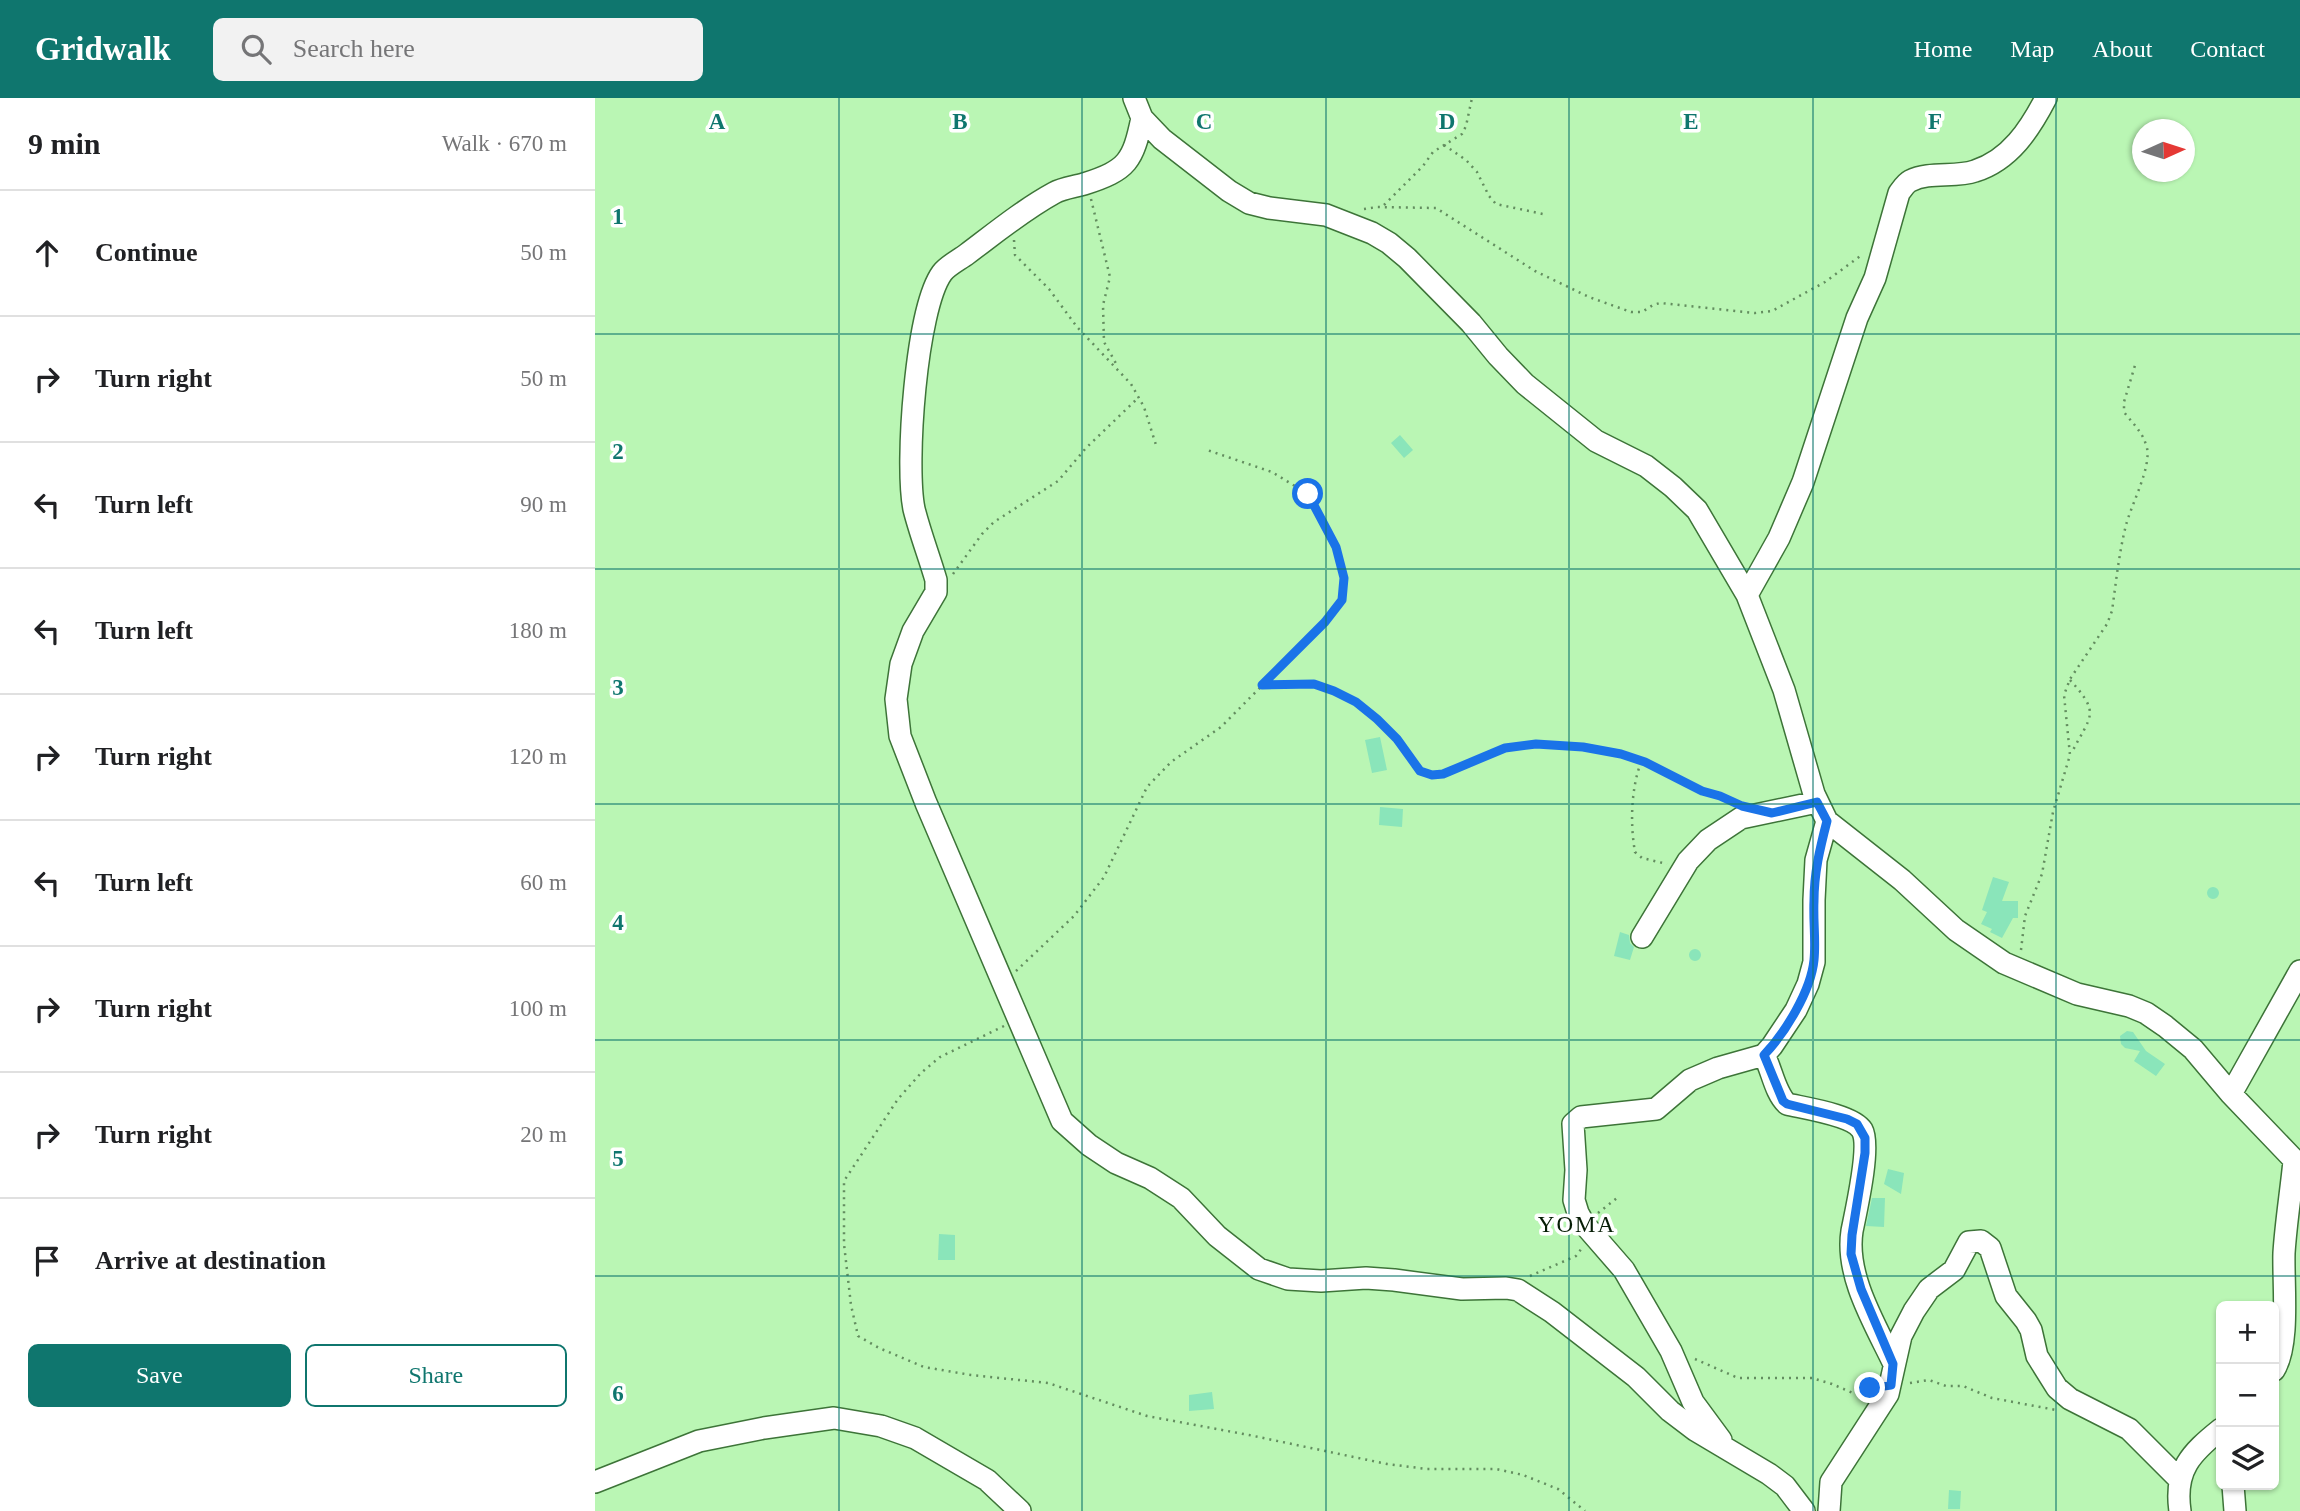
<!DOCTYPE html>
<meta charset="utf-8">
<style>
:root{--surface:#fff;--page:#f2f2f2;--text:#202124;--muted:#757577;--line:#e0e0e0;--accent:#0f766e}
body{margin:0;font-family:Georgia,serif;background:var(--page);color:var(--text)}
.controls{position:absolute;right:21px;bottom:21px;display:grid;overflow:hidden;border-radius:10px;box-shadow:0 2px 5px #0004}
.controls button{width:63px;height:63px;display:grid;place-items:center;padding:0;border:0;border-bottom:2px solid var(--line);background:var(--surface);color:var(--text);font:35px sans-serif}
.compass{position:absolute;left:1537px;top:21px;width:63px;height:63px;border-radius:50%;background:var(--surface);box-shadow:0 2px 5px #0004;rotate:87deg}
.stop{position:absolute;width:21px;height:21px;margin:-16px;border:5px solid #1a73e8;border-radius:50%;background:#fff}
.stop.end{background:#1a73e8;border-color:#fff;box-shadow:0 2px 7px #0008}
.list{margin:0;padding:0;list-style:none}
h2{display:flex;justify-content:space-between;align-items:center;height:91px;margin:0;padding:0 28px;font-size:30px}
h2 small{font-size:23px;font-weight:400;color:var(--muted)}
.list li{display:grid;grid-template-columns:46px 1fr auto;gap:21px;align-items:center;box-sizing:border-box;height:126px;padding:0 28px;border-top:2px solid var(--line)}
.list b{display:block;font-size:26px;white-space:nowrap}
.list em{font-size:23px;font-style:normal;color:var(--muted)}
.actions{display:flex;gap:14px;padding:21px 28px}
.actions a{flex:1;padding:16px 0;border:2px solid var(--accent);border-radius:10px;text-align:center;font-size:24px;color:var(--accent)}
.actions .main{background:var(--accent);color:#fff}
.icon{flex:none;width:38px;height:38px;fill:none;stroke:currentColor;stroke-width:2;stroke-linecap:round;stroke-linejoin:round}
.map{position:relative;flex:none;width:1705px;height:1413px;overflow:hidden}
header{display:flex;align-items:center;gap:42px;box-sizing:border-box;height:98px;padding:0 35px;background:var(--accent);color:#fff}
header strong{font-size:33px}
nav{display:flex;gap:38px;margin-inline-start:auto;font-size:24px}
.search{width:490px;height:63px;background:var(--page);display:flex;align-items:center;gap:18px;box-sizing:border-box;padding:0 24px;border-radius:10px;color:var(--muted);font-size:26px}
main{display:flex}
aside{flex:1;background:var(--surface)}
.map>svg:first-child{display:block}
</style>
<header>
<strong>Gridwalk</strong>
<div class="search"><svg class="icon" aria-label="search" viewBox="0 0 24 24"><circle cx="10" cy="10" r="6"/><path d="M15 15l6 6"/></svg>Search here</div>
<nav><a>Home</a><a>Map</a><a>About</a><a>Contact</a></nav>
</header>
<main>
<aside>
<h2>9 min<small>Walk · 670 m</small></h2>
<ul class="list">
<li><svg class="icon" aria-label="ahead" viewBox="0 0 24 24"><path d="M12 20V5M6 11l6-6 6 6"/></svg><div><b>Continue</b></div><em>50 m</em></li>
<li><svg class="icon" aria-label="right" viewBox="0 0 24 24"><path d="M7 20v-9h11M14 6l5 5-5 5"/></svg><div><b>Turn right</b></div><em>50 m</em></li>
<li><svg class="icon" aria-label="left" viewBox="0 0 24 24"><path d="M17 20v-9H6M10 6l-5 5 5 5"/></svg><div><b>Turn left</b></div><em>90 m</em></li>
<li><svg class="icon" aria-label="left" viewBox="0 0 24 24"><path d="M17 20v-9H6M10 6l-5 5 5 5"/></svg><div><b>Turn left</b></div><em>180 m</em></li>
<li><svg class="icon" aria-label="right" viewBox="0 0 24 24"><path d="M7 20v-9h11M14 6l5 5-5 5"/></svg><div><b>Turn right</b></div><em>120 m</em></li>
<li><svg class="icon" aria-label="left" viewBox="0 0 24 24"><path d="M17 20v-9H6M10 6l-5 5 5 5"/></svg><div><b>Turn left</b></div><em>60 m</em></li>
<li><svg class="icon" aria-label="right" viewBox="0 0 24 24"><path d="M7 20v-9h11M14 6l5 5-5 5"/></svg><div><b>Turn right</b></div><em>100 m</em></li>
<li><svg class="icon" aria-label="right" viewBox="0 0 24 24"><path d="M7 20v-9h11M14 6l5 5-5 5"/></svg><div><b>Turn right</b></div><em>20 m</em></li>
<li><svg class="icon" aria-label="arrive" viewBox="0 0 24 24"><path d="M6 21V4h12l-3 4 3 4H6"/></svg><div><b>Arrive at destination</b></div></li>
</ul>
<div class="actions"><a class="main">Save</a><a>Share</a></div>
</aside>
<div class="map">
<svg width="1705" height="1413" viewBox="0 0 1705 1413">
<rect width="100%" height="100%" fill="#baf6b4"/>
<path fill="#8ae5ba" d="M 805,337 L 818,352 L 809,360 L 796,345 Z
M 785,639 L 792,672 L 777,675 L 770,642 Z
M 785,709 L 808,711 L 807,729 L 784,727 Z
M 1398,779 L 1414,784 L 1407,803 L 1423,803 L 1423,820 L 1418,820 L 1407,840 L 1395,834 L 1397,831 L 1386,826 L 1392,814 L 1387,812 Z
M1612 795a6 6 0 1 1 12 0a6 6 0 1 1-12 0Z
M 1025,834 L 1034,837 L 1035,845 L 1039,849 L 1035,862 L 1019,858 Z
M1094 857a6 6 0 1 1 12 0a6 6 0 1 1-12 0Z
M 1532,933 L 1538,934 L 1551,953 L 1570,966 L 1561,978 L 1539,963 L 1545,953 L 1530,950 L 1526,946 L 1525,938 Z
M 1293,1071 L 1309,1075 L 1306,1096 L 1289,1086 Z
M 1277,1100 L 1290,1100 L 1289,1129 L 1271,1128 Z
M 344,1136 L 360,1137 L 360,1162 L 343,1162 Z
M 617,1294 L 619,1311 L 594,1313 L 594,1297 Z
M 1354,1392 L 1366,1393 L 1365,1411 L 1353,1411 Z"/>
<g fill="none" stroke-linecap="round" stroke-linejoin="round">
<defs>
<path id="minor" d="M 539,0 L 547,20 L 567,41 L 634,93 L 654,105 L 674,110 L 731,117 L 777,135 L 794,145 L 812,160 L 876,225 L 903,258 L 930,286 L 1001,343 L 1051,368 L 1078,389 L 1102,412 L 1152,497 L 1189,592 L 1219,696 L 1232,723 L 1307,782 L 1361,832 L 1409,865 L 1482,896 L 1534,908 L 1551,915 L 1570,928 L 1598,951 L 1636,996 L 1705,1068
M 547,20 C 538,63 533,72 489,86 C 479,89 468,90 459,95 C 428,112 400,135 372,156 C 364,162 352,168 347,175 C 321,211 310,367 319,411 C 325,435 334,458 341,482 L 341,494 L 318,533 L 306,566 L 301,601 L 305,638 L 331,705 L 467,1023 L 494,1047 L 521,1065 L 555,1080 L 586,1100 L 622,1138 L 664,1171 L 693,1181 L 726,1183 L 771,1180 L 799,1182 L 867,1191 L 911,1190 L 923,1192 L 957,1214 L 1041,1279 L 1075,1313 L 1100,1332 L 1174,1376 L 1190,1388 L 1209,1413
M 1152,497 L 1184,440 L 1208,384 L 1262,220 L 1280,180 L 1304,95 C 1307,91 1311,85 1315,83 C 1335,73 1360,80 1380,73 C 1415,62 1435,31 1451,0
M 1047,839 L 1093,763 L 1113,742 L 1146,720 L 1222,704
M 1169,957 C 1177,972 1180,995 1192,1006 C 1209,1010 1258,1017 1267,1032 C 1276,1048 1261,1113 1257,1133 C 1250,1178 1280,1226 1299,1266
M 1636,996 L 1705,873
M 1679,1272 C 1695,1247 1688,1186 1689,1155 C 1691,1124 1696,1094 1699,1063
M 1126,1342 L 1098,1304 L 1076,1253 L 1029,1172 L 989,1126 L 983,1115 L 979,1102 L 981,1072 L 978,1026 L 986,1019 L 1061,1011 L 1095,982 L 1123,970 L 1169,957 L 1177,948 L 1201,912 L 1213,886 L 1219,864 L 1219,802 L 1221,762 L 1232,723
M 0,1384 L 104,1343 L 169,1330 L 239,1320 L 286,1328 L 320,1340 L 392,1382 L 425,1413
M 1638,1387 L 1640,1413
M 1234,1413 L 1236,1384 L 1293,1296 L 1306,1238 L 1319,1213 L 1334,1191 L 1359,1172 L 1374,1144 L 1386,1143 L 1395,1150 L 1411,1198 L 1431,1223 L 1436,1232 L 1442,1258 L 1462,1290 L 1475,1301 L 1534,1331 L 1584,1381
M 1585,1413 C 1579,1372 1596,1355 1626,1331"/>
</defs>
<use href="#minor" stroke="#3d7438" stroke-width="24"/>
<path stroke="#638d5f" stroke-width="2.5" stroke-dasharray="2 5" stroke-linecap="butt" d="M 849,47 L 871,62 L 882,74 L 894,98 L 901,106 L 948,116
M 496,101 L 515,179 L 508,207 L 509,244 L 523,269
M 789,107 L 828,68 L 838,54 L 867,36 L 871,28 L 877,0
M 769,111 L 782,109 L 841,110 L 940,173 L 994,199 L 1036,214 L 1047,214 L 1058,207 L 1065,205 L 1160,215 L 1177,213 L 1230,184 L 1268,156
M 419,142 L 420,157 L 454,191 L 482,229 L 536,286 L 549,309 L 561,347
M 358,476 L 387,436 L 399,424 L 463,383 L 491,350 L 544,299
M 1475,582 C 1506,616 1496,617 1477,654
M 667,587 L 719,586 L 739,593 L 761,604 L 782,621 L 801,641 L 825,673 L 837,678 L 848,675 L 910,650 L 941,646 L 988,649 L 1026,656 L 1050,664 L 1107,693 L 1137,704
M 1046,664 C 1036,691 1035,726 1040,754 L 1047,760 L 1072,766
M 1426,852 L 1430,818 L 1447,776 L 1458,714 L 1475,657 L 1469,597 L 1475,581 L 1512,526 L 1517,513 C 1521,484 1524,455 1531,427 C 1537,405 1556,370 1552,350 C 1548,334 1538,326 1529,314 L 1529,304 L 1541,264
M 421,873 L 479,818 L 509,779 L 552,689 L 576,664 L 626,629 L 730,524 L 747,502 L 749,480 L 741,449 L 713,396 L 677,374 L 612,352
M 409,928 L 345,959 L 326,975 L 303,1001 L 249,1083 L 249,1146 L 256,1207 L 263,1238 L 284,1250 L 329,1269 L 376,1277 L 453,1285 L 552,1318 L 654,1337 L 792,1366 L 832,1371 L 901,1371 L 928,1377 L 963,1391 L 990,1413
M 1003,1115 L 1022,1100
M 935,1178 L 981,1158 L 987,1150
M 1100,1261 L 1143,1280 L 1217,1280 L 1237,1286 L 1258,1295 L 1274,1290
M 1315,1285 L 1334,1282 L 1351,1288 L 1368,1288 L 1397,1300 L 1461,1312"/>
<use href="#minor" stroke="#fff" stroke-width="21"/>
</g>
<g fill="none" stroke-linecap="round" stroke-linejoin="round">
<path stroke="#1a73e8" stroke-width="9" d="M 713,396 L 741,449 L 749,480 L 747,502 L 730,524 L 667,587 L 719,586 L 739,593 L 761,604 L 782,621 L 802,641 L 825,673 L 837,677 L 848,676 L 910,650 L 941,646 L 988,649 L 1026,656 L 1050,664 L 1107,693 L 1125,698 L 1147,708 L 1177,715 L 1222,704 L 1232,723 C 1225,750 1219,775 1219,803 C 1218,823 1221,843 1219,862 C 1216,893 1190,935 1169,957 L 1188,1003 L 1192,1006 L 1252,1021 L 1262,1026 L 1270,1040 L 1270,1055 L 1257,1137 L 1256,1156 L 1266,1191 L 1298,1266 L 1296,1287 L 1275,1290"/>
</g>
<path fill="none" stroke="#0f766e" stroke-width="2" stroke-opacity="0.55" d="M 244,0 L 244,1413M 487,0 L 487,1413M 731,0 L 731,1413M 974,0 L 974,1413M 1218,0 L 1218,1413M 1461,0 L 1461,1413M 0,236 L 1705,236M 0,471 L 1705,471M 0,706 L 1705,706M 0,942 L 1705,942M 0,1178 L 1705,1178"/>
<g text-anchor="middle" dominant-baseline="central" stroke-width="7" stroke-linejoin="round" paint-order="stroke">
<g font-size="23" letter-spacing="2" fill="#061d05" stroke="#fff">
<text x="982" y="1126">YOMA</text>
</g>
</g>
<g font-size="23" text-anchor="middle" font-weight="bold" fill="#0f766e" stroke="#fff" stroke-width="7" stroke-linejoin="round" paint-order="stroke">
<text x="122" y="31">A</text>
<text x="365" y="31">B</text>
<text x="609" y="31">C</text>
<text x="852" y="31">D</text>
<text x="1096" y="31">E</text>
<text x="1340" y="31">F</text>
<text x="23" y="126">1</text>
<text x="23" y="361">2</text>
<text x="23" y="597">3</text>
<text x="23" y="832">4</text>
<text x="23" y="1068">5</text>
<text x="23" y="1303">6</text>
</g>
</svg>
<div class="controls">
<button>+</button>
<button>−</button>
<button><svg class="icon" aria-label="layers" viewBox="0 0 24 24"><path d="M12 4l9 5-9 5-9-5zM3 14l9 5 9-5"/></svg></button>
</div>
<svg class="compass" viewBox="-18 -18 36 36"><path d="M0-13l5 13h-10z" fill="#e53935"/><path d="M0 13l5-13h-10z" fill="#757577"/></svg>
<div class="stop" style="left:713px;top:396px"></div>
<div class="stop end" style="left:1275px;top:1290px"></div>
</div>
</main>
